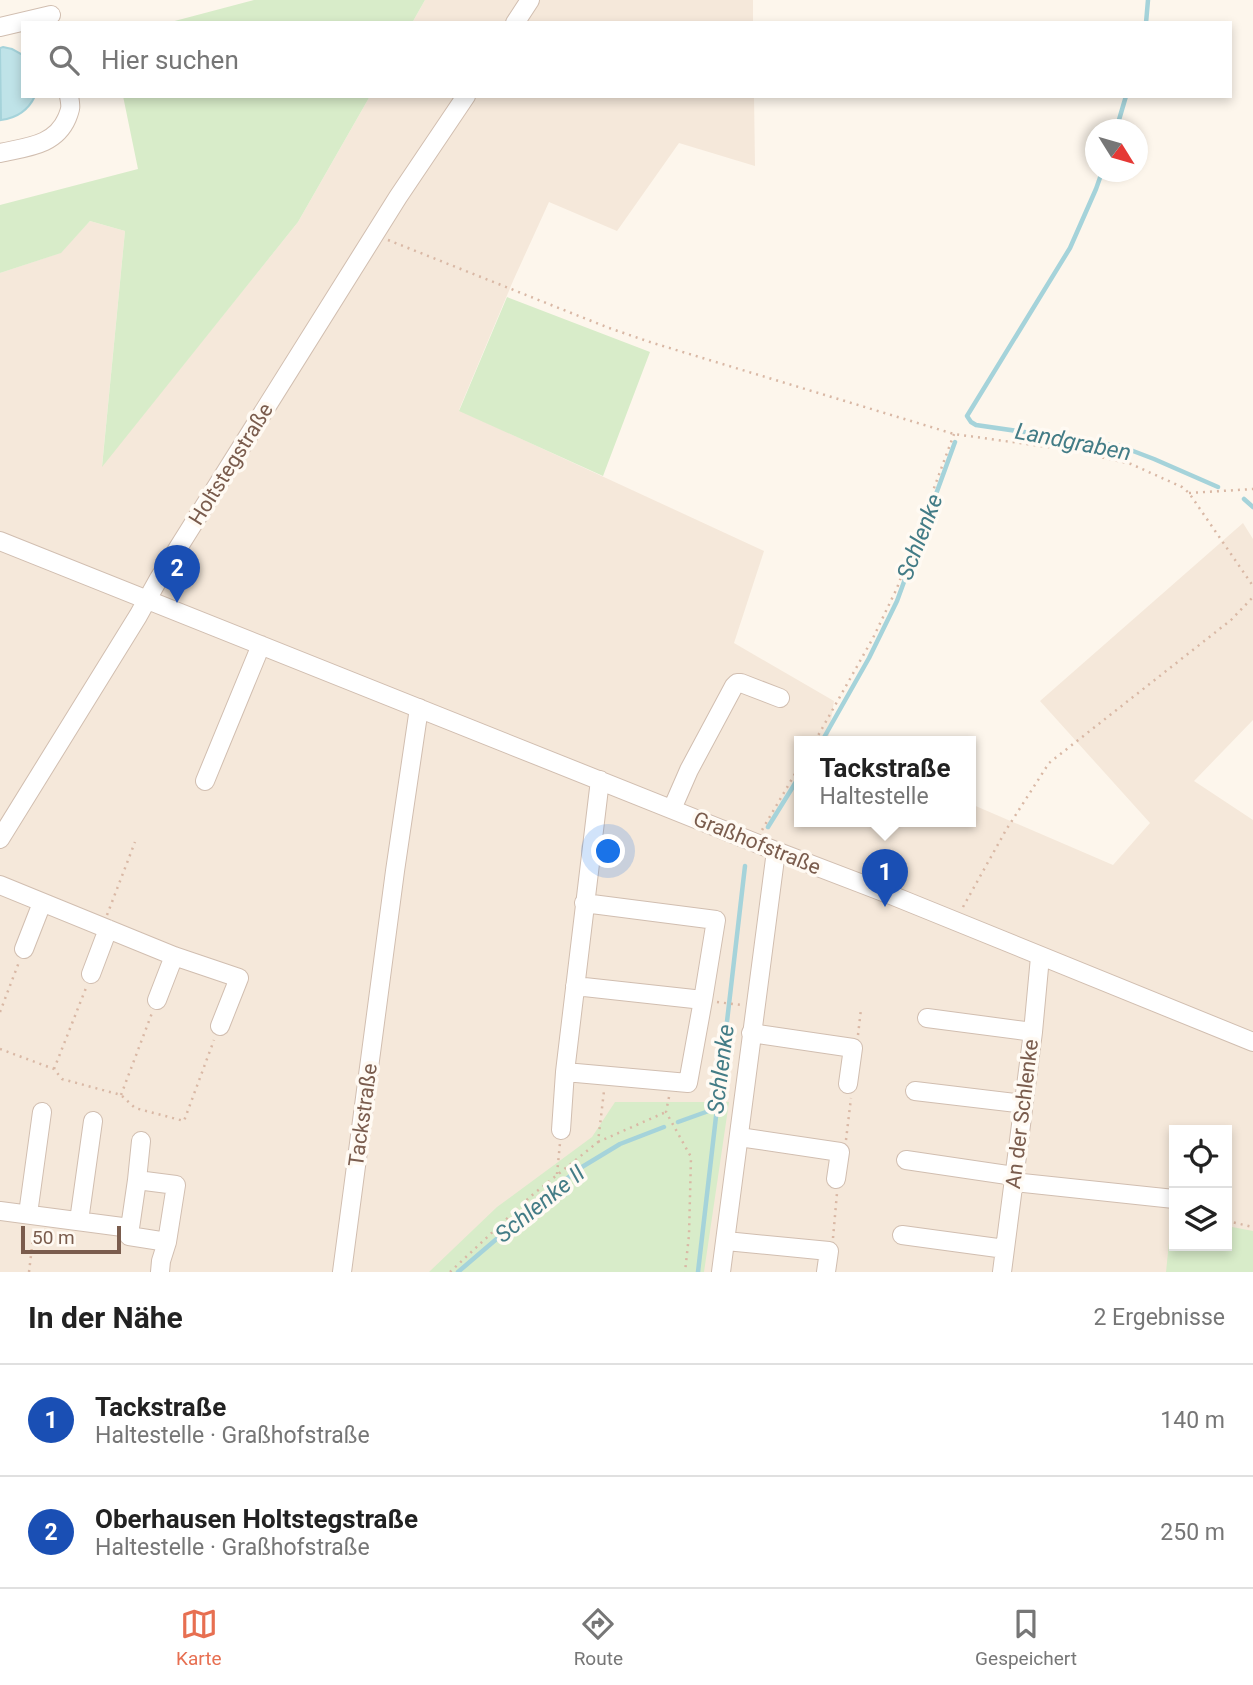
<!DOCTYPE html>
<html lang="de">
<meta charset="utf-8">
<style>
:root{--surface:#fff;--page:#f6f6f6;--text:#222;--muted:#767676;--line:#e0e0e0;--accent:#e76f51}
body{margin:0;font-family:Roboto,sans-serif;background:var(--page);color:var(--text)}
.controls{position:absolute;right:21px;bottom:21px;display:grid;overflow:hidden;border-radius:0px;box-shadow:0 4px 10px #0003}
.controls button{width:63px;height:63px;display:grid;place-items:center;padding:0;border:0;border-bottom:2px solid var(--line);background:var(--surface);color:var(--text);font:35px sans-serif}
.compass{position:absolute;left:1085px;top:119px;width:63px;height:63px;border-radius:50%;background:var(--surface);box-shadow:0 4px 10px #0003;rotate:127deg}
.scale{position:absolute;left:21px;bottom:18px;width:100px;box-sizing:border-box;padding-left:7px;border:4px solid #7a5c4d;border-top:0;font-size:19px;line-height:24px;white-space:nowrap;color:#7a5c4d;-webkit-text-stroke:5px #fffaf3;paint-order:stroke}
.you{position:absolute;left:609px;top:852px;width:24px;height:24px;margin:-18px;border:5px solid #fff;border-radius:50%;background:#1a73e8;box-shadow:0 0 0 10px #1a73e833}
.badge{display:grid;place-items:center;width:46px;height:46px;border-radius:50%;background:var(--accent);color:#fff;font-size:23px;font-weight:700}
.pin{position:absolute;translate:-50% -58px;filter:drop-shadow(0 2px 4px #0008)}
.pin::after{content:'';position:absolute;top:37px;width:24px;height:21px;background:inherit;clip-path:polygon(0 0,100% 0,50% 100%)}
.popup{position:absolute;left:794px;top:736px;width:182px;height:91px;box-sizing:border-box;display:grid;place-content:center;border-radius:0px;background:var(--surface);filter:drop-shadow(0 2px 5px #0005);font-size:23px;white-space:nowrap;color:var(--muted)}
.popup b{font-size:26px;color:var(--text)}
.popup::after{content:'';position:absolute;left:50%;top:100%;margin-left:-14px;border:14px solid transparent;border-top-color:var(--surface)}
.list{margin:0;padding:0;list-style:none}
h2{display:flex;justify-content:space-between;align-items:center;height:91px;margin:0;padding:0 28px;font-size:30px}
h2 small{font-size:23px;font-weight:400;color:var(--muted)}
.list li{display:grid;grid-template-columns:46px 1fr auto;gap:21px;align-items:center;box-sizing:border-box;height:112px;padding:0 28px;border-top:2px solid var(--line)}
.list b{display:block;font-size:26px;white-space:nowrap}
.list p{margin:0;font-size:23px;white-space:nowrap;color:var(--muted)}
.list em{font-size:23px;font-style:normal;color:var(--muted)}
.icon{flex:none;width:38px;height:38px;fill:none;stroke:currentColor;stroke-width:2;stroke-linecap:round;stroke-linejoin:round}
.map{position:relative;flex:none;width:1253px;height:1272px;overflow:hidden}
.search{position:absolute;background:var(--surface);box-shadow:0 4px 10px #0003;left:21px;right:21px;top:21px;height:77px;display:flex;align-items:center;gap:18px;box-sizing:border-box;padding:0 24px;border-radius:0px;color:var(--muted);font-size:26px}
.sheet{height:315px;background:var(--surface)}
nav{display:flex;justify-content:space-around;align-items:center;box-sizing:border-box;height:98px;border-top:2px solid var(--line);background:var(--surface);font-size:19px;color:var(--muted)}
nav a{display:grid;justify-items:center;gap:4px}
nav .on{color:var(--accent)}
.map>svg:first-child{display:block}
</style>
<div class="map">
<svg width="1253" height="1272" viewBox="0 0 1253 1272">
<rect width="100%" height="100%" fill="#fdf6ec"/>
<path fill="#f5e8da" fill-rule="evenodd" d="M 425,0 L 753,0 L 753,23 L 412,23 Z
M 370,96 L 754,96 L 755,166 L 679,143 L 617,231 L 549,202 L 513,281 L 459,410 L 764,551 L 734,643 L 834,701 L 828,741 L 799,741 L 799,821 L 971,821 L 971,804 L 1113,865 L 1150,823 L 1040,701 L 1243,523 L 1253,539 L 1253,720 L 1194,781 L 1253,820 L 1253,1272 L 0,1272 L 0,273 L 60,253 L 90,221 L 125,231 L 102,466 L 298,222 ZM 1174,1130 L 1227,1130 L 1227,1246 L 1174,1246 Z"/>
<path fill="#d8ecc9" d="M 254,0 L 425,0 L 412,23 L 167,23 Z
M 123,96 L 370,96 L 298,222 L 102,467 L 125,231 L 90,221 L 61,253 L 0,273 L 0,205 L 138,169 Z
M 507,297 L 650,352 L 603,476 L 459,411 Z
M 615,1102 L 729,1102 L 704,1272 L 429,1272 L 497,1207 L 592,1137 Z
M 1171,1223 L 1174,1223 L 1174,1246 L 1227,1246 L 1227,1226 L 1253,1231 L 1253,1272 L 1166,1272 Z"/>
<path fill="#bfe3e8" stroke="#a5d3da" stroke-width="2" d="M 3,47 L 12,49 L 23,55 L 23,96 L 35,96 C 28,111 17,118 1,120 L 0,48 Z"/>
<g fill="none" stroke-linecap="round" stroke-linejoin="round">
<path stroke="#a5d3da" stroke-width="4.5" d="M 1146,23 L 1148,0
M 1116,130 L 1126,96
M 1102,172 L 1096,189 L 1070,248 L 967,416 L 971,422 L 976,425 L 1120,446 L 1154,459 L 1218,487
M 1244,499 L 1253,507
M 822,741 L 869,658 L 897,601 L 955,442
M 768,827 L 799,777
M 678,1122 L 717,1108
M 458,1272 L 577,1170 L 620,1144 L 664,1127
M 698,1272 L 745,866"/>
<defs>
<path id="minor" d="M 515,23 L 530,0
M 0,27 L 51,15
M 0,153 C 26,147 55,146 67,118 C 71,108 71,107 69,96
M 0,541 L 776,851 L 891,895 L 1253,1042
M 205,781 L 261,645
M 672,809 L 689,770 L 734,686 L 737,683 L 741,683 L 780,698
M 0,839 L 138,616 L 158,580 L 398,197 L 466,96
M 0,885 L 174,956 L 239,978 L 220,1026
M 24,949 L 42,903
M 91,974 L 108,929
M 575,986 L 703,1000 L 716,920 L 584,903
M 157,1000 L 174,956
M 927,1018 L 1033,1032
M 751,1033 L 853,1048 L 848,1084
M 565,1072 L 688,1083 L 703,1000
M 915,1091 L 1024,1104
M 561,1130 L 565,1072 L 600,780
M 739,1137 L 840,1152 L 836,1179
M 906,1160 L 1014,1176
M 137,1180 L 141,1141
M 1014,1182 L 1174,1199
M 0,1211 L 130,1228 L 129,1236 L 167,1242 L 161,1261 L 160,1272
M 28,1214 L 42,1112
M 79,1221 L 93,1121
M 130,1228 L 137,1180 L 176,1185 L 167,1242
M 902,1235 L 1005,1249
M 726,1241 L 829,1251 L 826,1272
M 342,1272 L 395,871 L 419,708
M 721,1272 L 776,851
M 1002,1272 L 1033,1032 L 1040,957"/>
</defs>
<use href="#minor" stroke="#d1beb0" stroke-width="20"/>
<path stroke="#d9b8a5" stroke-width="2.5" stroke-dasharray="2 5" stroke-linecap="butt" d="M 388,240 L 609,328 L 653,343 L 954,434 L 1070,450 L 1131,464 L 1182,487 L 1189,493 L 1253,586
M 1189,493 L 1253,489
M 815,741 L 873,638 L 897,588 L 954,434
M 762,830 L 799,767
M 963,907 L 1006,830 L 1049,763 L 1231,620 L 1253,597
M 107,915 L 135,842
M 717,1002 L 741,1005
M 0,1012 L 19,962
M 858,1035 L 861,1009
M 0,1049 L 54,1069 L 62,1079 L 121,1095 L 135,1108 L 184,1121 L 214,1040
M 54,1069 L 86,988
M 121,1095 L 152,1013
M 669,1097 L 666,1112 L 691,1157 L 689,1235 L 685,1272
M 846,1140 L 851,1098
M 598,1142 L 666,1112
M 557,1174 L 560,1143
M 1227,1221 L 1253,1227
M 833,1238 L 837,1193
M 29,1272 L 34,1230
M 450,1272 L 531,1196 L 598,1142 L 604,1091"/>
<use href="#minor" stroke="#fff" stroke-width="18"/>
</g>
<g text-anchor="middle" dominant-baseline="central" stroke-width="7" stroke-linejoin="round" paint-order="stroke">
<g font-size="21" fill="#7a5c4d" stroke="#fffaf3">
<text transform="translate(231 464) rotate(-58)">Holtstegstraße</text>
<text transform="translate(757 843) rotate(22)">Graßhofstraße</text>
<text transform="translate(1022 1114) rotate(-83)">An der Schlenke</text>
<text transform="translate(363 1115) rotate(-82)">Tackstraße</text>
</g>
<g font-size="23" font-style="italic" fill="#437c86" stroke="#fffaf3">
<text transform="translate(1073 442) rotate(11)">Landgraben</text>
<text transform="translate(920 537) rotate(-69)">Schlenke</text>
<text transform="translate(721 1069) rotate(-83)">Schlenke</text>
<text transform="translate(540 1204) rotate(-39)">Schlenke II</text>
</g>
</g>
</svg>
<div class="controls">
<button><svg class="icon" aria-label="locate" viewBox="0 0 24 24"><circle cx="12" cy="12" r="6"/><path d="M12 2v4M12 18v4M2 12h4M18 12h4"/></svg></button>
<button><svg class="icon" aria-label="layers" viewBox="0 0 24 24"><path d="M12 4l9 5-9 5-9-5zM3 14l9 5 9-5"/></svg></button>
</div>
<svg class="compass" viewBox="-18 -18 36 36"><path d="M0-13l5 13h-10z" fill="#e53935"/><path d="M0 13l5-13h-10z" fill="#767676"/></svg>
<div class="scale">50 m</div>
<div class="you"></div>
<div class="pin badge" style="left:885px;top:907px;background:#1a4fb4">1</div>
<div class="popup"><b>Tackstraße</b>Haltestelle</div>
<div class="pin badge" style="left:177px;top:603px;background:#1a4fb4">2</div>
<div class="search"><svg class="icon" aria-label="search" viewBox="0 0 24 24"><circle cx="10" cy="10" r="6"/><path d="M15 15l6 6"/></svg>Hier suchen</div>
</div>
<section class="sheet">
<h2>In der Nähe<small>2 Ergebnisse</small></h2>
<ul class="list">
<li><span class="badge" style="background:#1a4fb4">1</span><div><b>Tackstraße</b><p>Haltestelle · Graßhofstraße</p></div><em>140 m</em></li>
<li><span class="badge" style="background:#1a4fb4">2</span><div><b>Oberhausen Holtstegstraße</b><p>Haltestelle · Graßhofstraße</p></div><em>250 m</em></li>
</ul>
</section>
<nav>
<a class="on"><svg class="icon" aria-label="map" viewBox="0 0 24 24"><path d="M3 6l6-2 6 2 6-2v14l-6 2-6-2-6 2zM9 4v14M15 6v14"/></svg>Karte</a>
<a><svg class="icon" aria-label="directions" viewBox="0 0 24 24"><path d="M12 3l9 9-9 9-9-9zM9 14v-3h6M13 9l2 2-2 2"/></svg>Route</a>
<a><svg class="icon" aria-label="saved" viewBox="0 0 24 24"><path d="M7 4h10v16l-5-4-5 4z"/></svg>Gespeichert</a>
</nav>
